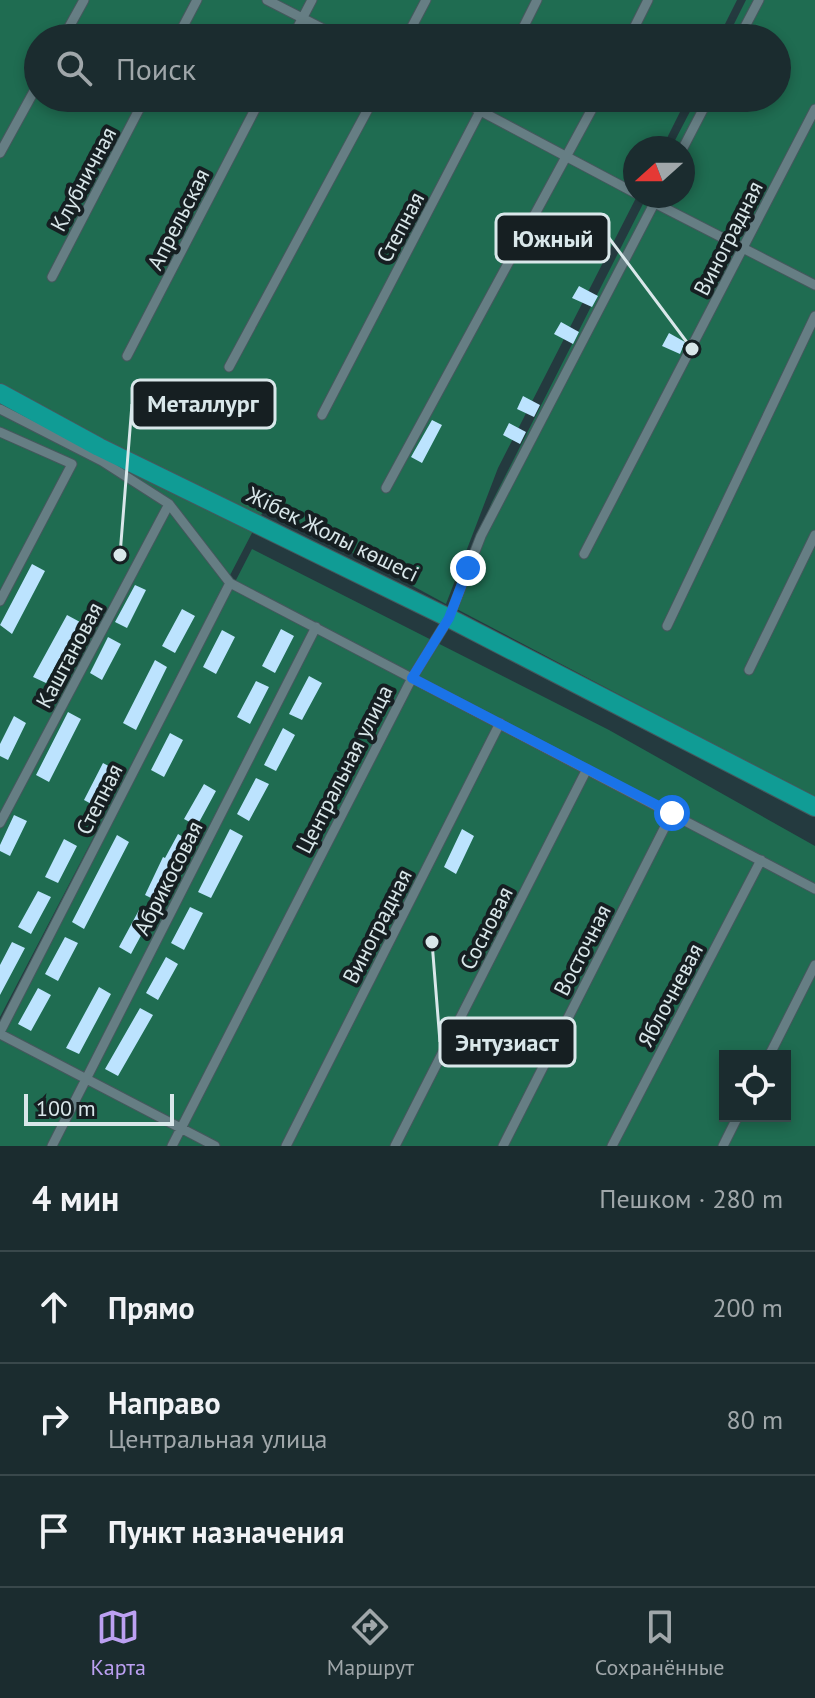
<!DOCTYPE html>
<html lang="ru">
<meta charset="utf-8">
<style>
:root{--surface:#1b2c2f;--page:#28383b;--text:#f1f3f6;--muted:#a0a7aa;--line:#39484b;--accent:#bca0f2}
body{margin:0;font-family:"PT Sans",sans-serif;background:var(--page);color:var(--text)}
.controls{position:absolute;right:24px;bottom:24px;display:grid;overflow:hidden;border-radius:0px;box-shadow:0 4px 12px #0003}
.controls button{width:72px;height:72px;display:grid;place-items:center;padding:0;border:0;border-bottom:2px solid var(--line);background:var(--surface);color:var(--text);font:40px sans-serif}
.compass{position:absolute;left:623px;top:136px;width:72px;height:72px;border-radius:50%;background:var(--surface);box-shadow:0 4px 12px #0003;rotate:249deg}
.scale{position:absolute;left:24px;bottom:20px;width:150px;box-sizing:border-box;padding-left:8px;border:4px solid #d9e7ea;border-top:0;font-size:22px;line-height:28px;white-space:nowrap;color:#d9e7ea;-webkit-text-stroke:6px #161f22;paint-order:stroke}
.stop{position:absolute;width:24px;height:24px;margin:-18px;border:6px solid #1a73e8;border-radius:50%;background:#fff}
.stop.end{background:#1a73e8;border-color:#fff;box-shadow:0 2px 8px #0008}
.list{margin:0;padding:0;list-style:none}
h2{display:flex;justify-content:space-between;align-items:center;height:104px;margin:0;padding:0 32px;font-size:34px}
h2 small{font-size:26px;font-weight:400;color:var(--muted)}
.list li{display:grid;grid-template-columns:52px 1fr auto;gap:24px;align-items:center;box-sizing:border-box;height:112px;padding:0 32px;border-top:2px solid var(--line)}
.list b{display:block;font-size:30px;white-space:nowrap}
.list p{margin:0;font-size:26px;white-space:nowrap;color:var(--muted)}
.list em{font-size:26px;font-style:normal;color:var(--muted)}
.icon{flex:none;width:44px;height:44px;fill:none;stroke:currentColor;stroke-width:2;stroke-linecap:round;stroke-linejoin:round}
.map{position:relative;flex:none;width:815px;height:1146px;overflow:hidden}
.search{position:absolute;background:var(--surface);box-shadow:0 4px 12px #0003;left:24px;right:24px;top:24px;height:88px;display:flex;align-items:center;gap:20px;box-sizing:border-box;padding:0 28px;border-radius:44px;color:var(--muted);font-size:30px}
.sheet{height:440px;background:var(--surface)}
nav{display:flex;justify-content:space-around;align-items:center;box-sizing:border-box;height:112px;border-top:2px solid var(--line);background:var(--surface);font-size:22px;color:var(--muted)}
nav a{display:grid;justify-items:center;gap:4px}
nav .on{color:var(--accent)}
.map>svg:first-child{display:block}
</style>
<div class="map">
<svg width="815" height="1146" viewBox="0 0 815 1146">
<rect width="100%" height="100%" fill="#243a3f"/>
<path fill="#1f6c51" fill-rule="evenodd" d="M 0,0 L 737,0 L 718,38 L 38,38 L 38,98 L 687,98 L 662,148 L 635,148 L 635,196 L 637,196 L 498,468 L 446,604 L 266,506 L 0,1017 Z
M 746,0 L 815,0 L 815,798 L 451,606 L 492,502 L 647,196 L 683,196 L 683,148 L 671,148 L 697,98 L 777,98 L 777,38 L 727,38 Z
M 252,549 L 609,730 L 815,846 L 815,1146 L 0,1146 L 0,1038 ZM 725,1056 L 785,1056 L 785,1116 L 725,1116 Z"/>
<path fill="#bce3fe" d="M 579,286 L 598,296 L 592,307 L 572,298 Z
M 561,322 L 579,332 L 573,344 L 554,334 Z
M 669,333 L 685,342 L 680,354 L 662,346 Z
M 523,396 L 540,405 L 534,417 L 517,409 Z
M 432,420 L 442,425 L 422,463 L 411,457 Z
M 509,423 L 526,432 L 520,444 L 503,435 Z
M 32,564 L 45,571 L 12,634 L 0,625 Z
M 135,585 L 146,590 L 127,628 L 115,622 Z
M 182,609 L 195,616 L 175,653 L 162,646 Z
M 67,615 L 80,622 L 46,683 L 33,677 Z
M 281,629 L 294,636 L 275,673 L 262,666 Z
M 222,630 L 235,637 L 216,674 L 203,667 Z
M 108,637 L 121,644 L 102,680 L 90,673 Z
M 155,660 L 167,667 L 136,730 L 123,723 Z
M 309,676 L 322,683 L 302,720 L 289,714 Z
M 256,681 L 269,687 L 250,724 L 237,717 Z
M 68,712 L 81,719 L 49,782 L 36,775 Z
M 14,716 L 26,723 L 8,760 L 0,756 L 0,744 Z
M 283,728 L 295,735 L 276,771 L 264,765 Z
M 170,733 L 183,740 L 164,777 L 151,770 Z
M 103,763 L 116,770 L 97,807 L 84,800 Z
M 256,778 L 269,784 L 249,821 L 237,814 Z
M 204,784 L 216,791 L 197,826 L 184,819 Z
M 14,815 L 27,821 L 10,856 L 0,851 L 0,845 Z
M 230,829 L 243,836 L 211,898 L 198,892 Z
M 462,829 L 474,836 L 456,874 L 444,867 Z
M 178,834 L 190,841 L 184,853 L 182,852 L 157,901 L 145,895 L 163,857 L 165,858 Z
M 117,835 L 129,842 L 84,929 L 72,922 Z
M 64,839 L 77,846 L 58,883 L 45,877 Z
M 38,891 L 51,897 L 31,934 L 18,927 Z
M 190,907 L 203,913 L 184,950 L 171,943 Z
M 139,910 L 151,917 L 131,954 L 119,947 Z
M 65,937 L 78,943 L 58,981 L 45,974 Z
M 12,942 L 25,948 L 0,995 L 0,965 Z
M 166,957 L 178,964 L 158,1000 L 146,993 Z
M 99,987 L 111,994 L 79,1054 L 66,1048 Z
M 38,988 L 51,995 L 31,1031 L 18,1024 Z
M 140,1008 L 153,1015 L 118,1076 L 105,1069 Z"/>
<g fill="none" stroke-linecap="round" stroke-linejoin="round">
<defs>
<path id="street" d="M 267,0 L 341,38
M 63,38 L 84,0
M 177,38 L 197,0
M 292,38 L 312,0
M 406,38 L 426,0
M 518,38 L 537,0
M 629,38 L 648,0
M 739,38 L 759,0
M 456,98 L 635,193
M 683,148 L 709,98
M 0,153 L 38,84
M 641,196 L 815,285
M 52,277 L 145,98
M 127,356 L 261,98
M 229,367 L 374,98
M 0,409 L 102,461 L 169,504 L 230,583 L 815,889
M 322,415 L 487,98
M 0,432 L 72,464 L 0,601
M 386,488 L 598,98
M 584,554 L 815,109
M 667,626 L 815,316
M 749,670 L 815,535
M 0,823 L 169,504
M 0,1032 L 230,583
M 0,1034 L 215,1146
M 769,1056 L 815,965
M 52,1146 L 316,627
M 172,1146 L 412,678 L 449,618 L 481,536 L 658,196
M 286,1146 L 500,723
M 395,1146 L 587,769
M 503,1146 L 672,813
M 612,1146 L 761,860
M 723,1146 L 738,1116"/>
<path id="highway" d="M 0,393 L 99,447 L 449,618 L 815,807"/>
</defs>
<use href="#street" stroke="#45585d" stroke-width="11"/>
<use href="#highway" stroke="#45585d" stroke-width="20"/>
<use href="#street" stroke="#667e84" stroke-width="9"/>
<use href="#highway" stroke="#109c95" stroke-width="18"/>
</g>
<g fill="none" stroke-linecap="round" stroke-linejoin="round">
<path stroke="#1a73e8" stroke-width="10" d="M 468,568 L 449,618 L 412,678 L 672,813"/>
</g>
<g text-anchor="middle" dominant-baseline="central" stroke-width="8" stroke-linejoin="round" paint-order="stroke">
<g font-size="22" fill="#d9e7ea" stroke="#161f22">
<text transform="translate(83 179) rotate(-62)">Клубничная</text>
<text transform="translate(178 219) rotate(-63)">Апрельская</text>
<text transform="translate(400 227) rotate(-62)">Степная</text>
<text transform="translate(728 238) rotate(-63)">Виноградная</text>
<text transform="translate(333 534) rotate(26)">Жібек Жолы көшесі</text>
<text transform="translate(69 655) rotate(-62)">Каштановая</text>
<text transform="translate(344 769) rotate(-63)">Центральная улица</text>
<text transform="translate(99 799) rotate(-63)">Степная</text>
<text transform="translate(168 878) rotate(-63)">Абрикосовая</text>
<text transform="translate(377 926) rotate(-63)">Виноградная</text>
<text transform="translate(486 928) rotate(-63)">Сосновая</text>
<text transform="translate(582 950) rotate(-63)">Восточная</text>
<text transform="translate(670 995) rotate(-62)">Яблочневая</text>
</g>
</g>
<path fill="none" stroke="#d9e7ea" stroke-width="3" d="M692 349L609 238M120 555L132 404M432 942L440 1042"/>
<g fill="#d9e7ea" stroke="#161f22" stroke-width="3">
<circle cx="692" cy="349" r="8"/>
<circle cx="120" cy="555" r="8"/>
<circle cx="432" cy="942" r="8"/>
</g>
<g fill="#161f22" stroke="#d9e7ea" stroke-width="3">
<rect x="496" y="214" width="113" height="48" rx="8"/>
<rect x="132" y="380" width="143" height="48" rx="8"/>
<rect x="440" y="1018" width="135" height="48" rx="8"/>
</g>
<g font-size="24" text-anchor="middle" font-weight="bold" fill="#d9e7ea">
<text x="553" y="247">Южный</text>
<text x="203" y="412">Металлург</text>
<text x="507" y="1051">Энтузиаст</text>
</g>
</svg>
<div class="controls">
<button><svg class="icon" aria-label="locate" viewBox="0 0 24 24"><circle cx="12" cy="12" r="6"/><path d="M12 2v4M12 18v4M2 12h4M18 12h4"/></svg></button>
</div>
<svg class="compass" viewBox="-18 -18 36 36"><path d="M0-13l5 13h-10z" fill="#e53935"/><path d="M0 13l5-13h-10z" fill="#a0a7aa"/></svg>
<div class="scale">100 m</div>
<div class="stop" style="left:672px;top:813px"></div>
<div class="stop end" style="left:468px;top:568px"></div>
<div class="search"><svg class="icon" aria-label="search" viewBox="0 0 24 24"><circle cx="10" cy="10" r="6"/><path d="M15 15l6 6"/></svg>Поиск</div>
</div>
<section class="sheet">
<h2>4 мин<small>Пешком · 280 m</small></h2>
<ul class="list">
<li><svg class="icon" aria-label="ahead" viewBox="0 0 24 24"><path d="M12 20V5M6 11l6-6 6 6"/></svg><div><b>Прямо</b></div><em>200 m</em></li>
<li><svg class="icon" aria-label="right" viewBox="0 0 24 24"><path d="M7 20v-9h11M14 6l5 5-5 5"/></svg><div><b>Направо</b><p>Центральная улица</p></div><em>80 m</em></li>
<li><svg class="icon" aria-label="arrive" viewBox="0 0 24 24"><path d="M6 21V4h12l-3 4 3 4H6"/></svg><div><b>Пункт назначения</b></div></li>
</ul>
</section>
<nav>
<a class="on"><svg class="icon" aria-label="map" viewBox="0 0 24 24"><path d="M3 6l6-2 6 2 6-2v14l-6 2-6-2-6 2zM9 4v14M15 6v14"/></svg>Карта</a>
<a><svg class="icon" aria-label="directions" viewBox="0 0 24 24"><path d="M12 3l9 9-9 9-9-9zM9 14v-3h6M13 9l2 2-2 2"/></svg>Маршрут</a>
<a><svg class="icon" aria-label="saved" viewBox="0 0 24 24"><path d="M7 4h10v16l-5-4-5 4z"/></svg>Сохранённые</a>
</nav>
